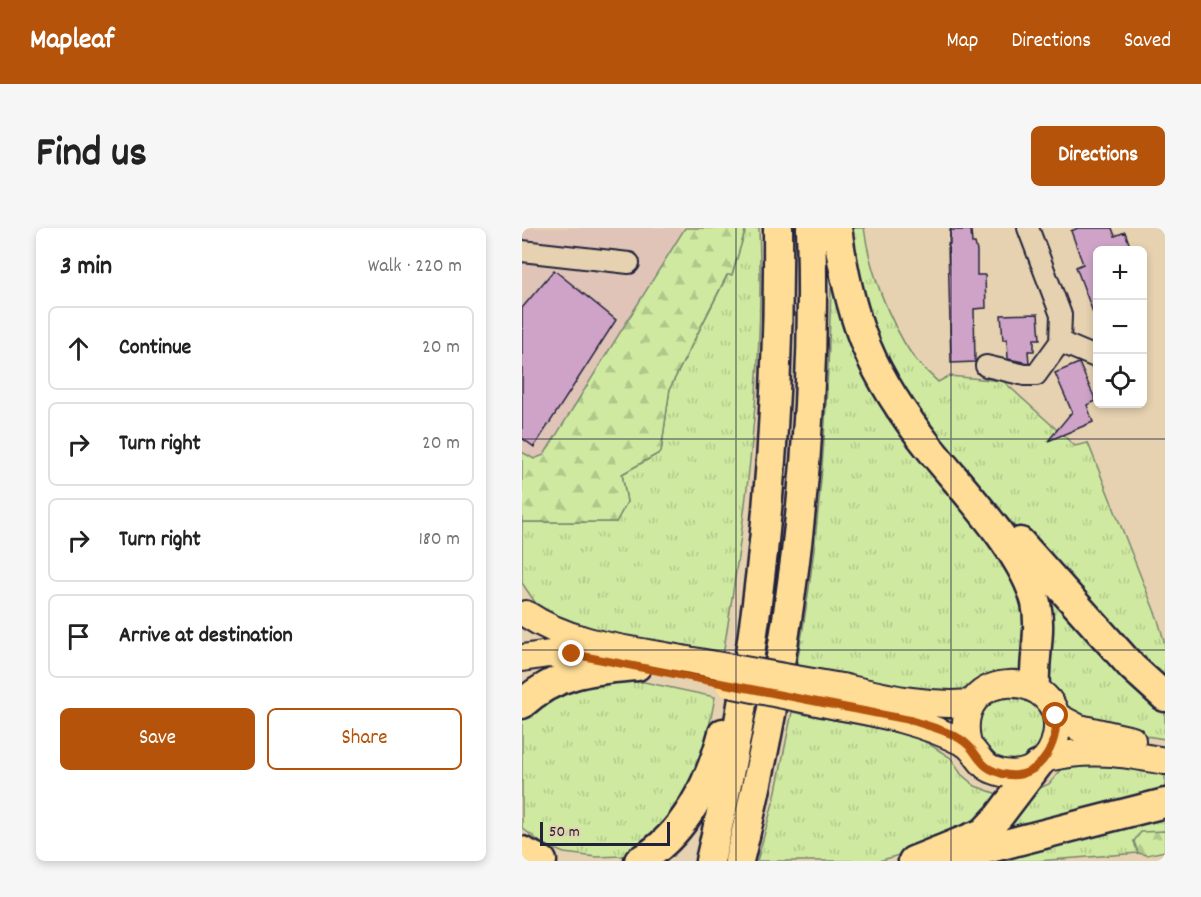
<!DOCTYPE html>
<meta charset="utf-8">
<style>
:root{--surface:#fff;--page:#f6f6f6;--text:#222;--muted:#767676;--line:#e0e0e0;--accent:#b45309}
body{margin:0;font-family:Dekko,sans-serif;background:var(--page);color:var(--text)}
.controls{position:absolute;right:18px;top:18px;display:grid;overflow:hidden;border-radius:9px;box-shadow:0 3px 9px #0003}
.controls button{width:54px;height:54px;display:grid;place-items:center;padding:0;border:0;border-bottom:2px solid var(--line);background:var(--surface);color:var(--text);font:30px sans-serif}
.scale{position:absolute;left:18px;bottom:15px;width:130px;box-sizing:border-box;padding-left:6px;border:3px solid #22223b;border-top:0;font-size:16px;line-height:21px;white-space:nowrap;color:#22223b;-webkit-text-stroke:4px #e6d2b0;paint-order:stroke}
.stop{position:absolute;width:18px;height:18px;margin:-14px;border:4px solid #b45309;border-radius:50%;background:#fff}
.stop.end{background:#b45309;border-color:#fff;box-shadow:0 2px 6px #0008}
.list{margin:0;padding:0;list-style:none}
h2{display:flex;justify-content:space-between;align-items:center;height:78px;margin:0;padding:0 24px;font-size:26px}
h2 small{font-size:20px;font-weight:400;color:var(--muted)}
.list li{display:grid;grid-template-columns:39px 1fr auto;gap:18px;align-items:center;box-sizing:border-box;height:84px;margin:0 12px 12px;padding:0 12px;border:2px solid var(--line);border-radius:9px}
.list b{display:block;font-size:22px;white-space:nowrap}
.list em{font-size:20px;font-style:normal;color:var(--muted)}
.actions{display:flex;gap:12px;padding:18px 24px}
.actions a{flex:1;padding:14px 0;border:2px solid var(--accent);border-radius:9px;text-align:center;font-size:21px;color:var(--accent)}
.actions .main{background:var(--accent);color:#fff}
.icon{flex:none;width:33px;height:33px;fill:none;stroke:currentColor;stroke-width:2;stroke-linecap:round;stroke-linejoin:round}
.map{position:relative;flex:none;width:643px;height:633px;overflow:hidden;border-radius:9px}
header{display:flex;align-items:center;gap:36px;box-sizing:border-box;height:84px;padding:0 30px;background:var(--accent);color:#fff}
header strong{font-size:28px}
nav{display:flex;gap:33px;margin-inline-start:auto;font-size:21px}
.intro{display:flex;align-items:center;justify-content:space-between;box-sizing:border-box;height:144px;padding:0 36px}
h1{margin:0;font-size:42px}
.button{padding:15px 27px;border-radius:9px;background:var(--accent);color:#fff;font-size:21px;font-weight:700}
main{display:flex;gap:36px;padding:0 36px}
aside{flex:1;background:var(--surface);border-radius:9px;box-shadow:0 3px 9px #0003}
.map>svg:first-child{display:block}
</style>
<header>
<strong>Mapleaf</strong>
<nav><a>Map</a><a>Directions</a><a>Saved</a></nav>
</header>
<div class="intro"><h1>Find us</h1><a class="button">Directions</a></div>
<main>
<aside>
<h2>3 min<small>Walk · 220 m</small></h2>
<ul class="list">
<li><svg class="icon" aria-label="ahead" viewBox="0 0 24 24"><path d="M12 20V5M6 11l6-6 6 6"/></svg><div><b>Continue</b></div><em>20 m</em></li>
<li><svg class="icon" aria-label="right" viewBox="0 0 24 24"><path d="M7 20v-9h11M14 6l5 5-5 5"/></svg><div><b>Turn right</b></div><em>20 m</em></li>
<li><svg class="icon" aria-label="right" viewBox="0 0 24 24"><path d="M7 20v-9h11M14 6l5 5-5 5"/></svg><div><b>Turn right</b></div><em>180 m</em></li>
<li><svg class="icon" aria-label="arrive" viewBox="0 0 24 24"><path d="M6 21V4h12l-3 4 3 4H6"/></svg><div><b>Arrive at destination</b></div></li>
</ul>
<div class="actions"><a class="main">Save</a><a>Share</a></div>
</aside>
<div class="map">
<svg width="643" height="633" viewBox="0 0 643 633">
<defs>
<pattern id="grass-tufts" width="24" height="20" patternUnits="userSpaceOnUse" patternTransform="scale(1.5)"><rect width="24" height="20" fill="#cfeaa0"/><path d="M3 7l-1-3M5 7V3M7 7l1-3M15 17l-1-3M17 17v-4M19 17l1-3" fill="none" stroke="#b1c88b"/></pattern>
<pattern id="forest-firs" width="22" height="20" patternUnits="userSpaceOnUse" patternTransform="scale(1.5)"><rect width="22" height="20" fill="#cfeaa0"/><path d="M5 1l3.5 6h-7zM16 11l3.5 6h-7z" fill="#b1c88b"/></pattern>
</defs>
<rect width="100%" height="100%" fill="#e6d2b0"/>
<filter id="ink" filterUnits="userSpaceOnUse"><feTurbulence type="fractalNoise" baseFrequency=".0167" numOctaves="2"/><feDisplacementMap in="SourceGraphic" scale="12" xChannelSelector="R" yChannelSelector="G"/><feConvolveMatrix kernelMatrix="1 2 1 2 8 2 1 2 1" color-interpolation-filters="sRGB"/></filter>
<g filter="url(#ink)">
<path fill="#dfc4b7" d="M 0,0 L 163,0 L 22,227 L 12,231 L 0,224 Z"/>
<path fill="url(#grass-tufts)" stroke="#78866e" stroke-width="1.5" d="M 224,0 L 237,0 C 243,143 224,286 201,427 L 51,400 L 19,383 L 0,355 L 0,294 L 94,294 L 105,274 L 100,246 L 139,224 L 148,160 L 206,46 L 210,46 Z
M 322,0 L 342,0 C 348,43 366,91 390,127 C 397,137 408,146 416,154 L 427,148 L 481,153 L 553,218 L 566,215 L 636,392 L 643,416 L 643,455 L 614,430 L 451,253 L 384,163 L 356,120 Z
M 317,60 L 496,348 L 505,405 L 500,406 L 498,444 L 478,447 L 453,460 L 421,467 L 274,440 C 298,314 305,189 309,61 Z
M 524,356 L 643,478 L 643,511 L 600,504 L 553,490 L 526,462 Z
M 98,454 L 122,454 L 193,469 L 183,520 L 155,583 L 118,621 L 100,628 L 75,629 L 42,625 L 21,616 L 0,600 L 0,490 C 21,461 64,455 98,454 Z
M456 500a33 33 0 1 1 66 0a33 33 0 1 1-66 0Z
M 270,484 L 377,504 L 399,511 L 429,530 L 439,546 L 453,558 L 478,567 L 463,591 L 380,626 L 357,633 L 235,633 L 253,568 Z
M 558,534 L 643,538 L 643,570 L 480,610 L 498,569 L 527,556 L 541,540 Z
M 643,586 L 643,603 L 612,613 L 616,625 L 516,633 L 463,633 Z"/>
<path fill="url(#forest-firs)" stroke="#78866e" stroke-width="1.5" d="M 163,0 L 224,0 L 210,47 L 205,47 L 148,160 L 139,224 L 100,246 L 105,274 L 94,294 L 0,294 L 0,224 L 12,231 L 22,227 Z
M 643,603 L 643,623 L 625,627 L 616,625 L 612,613 L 619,604 Z"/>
<path fill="#cea3c7" stroke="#22223b" stroke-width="1.5" d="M 556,0 L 590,0 L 593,8 L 603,4 L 608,18 L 598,22 L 576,22 L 575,95 L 554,39 L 561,36 L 549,3 Z
M 428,2 L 449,2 L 450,15 L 453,15 L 455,23 L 455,47 L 463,47 L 464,80 L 452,81 L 453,134 L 429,135 L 426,16 L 428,16 Z
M 32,42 L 94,92 L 12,219 L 0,210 L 0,80 Z
M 516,86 L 518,111 L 512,111 L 512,123 L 506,123 L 507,135 L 486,131 L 485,111 L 481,112 L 479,87 Z
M 557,135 L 574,173 L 565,177 L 571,194 L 526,213 L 550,184 L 533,145 Z"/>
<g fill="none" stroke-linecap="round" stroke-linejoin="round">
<defs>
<path id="minor" d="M 506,0 L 539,87 L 538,114 L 576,130
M 0,23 L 107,35
M 464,138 L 503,147 L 514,147 L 538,114"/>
<path id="major" d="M 4,386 C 50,417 107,421 160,431
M 0,430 L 27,426 L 77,431
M 319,459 C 364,469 404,479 450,475
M 315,478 C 360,486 401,494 442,515 C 454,521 457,537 471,542 C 485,548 502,547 515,538 C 526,531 532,520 534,508 C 548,440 426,434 446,517
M 534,488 L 557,500 L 610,512
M 525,530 C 568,520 600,525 643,533"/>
<path id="highway" d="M 315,0 C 328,95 349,147 409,222 C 441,262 503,326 514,375 C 520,403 511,432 513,460
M 498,314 L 610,439 L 643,469
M 0,476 C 35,444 70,442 115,438
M 0,623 L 20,633
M 117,633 C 163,607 188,554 201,505
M 188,633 C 238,426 258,213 256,0
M 217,633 C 268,426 296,214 289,0
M 391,633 L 461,605 L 477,588 L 515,538
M 417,633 L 643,575"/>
</defs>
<use href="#minor" stroke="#22223b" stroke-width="24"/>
<use href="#major" stroke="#22223b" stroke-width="30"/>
<use href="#highway" stroke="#22223b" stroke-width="33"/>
<use href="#minor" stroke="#e6d2b0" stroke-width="20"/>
<use href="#major" stroke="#ffdd96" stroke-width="26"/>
<use href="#highway" stroke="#ffdd96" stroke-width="28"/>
<defs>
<path id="major-bridge" d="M 160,431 L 319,459
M 207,456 L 315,478"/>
</defs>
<use href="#major-bridge" stroke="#22223b" stroke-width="30" stroke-linecap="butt"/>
<use href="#major-bridge" stroke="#ffdd96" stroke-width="26"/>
</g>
</g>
<g fill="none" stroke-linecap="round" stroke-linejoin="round" filter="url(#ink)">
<path stroke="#b45309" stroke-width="8" d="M 50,426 L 388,492 C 406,498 434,504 447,518 C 455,526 457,535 468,541 C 507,562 537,526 534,488"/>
</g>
<path fill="none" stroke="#22223b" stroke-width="1.5" stroke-opacity="0.55" d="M 214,0 L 214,633M 429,0 L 429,633M 0,211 L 643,211M 0,422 L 643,422"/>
</svg>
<div class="controls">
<button>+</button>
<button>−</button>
<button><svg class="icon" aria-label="locate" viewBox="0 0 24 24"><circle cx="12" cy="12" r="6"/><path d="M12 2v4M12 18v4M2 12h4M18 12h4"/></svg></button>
</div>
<div class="scale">50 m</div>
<div class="stop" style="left:534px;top:488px"></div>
<div class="stop end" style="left:50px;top:426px"></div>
</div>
</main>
